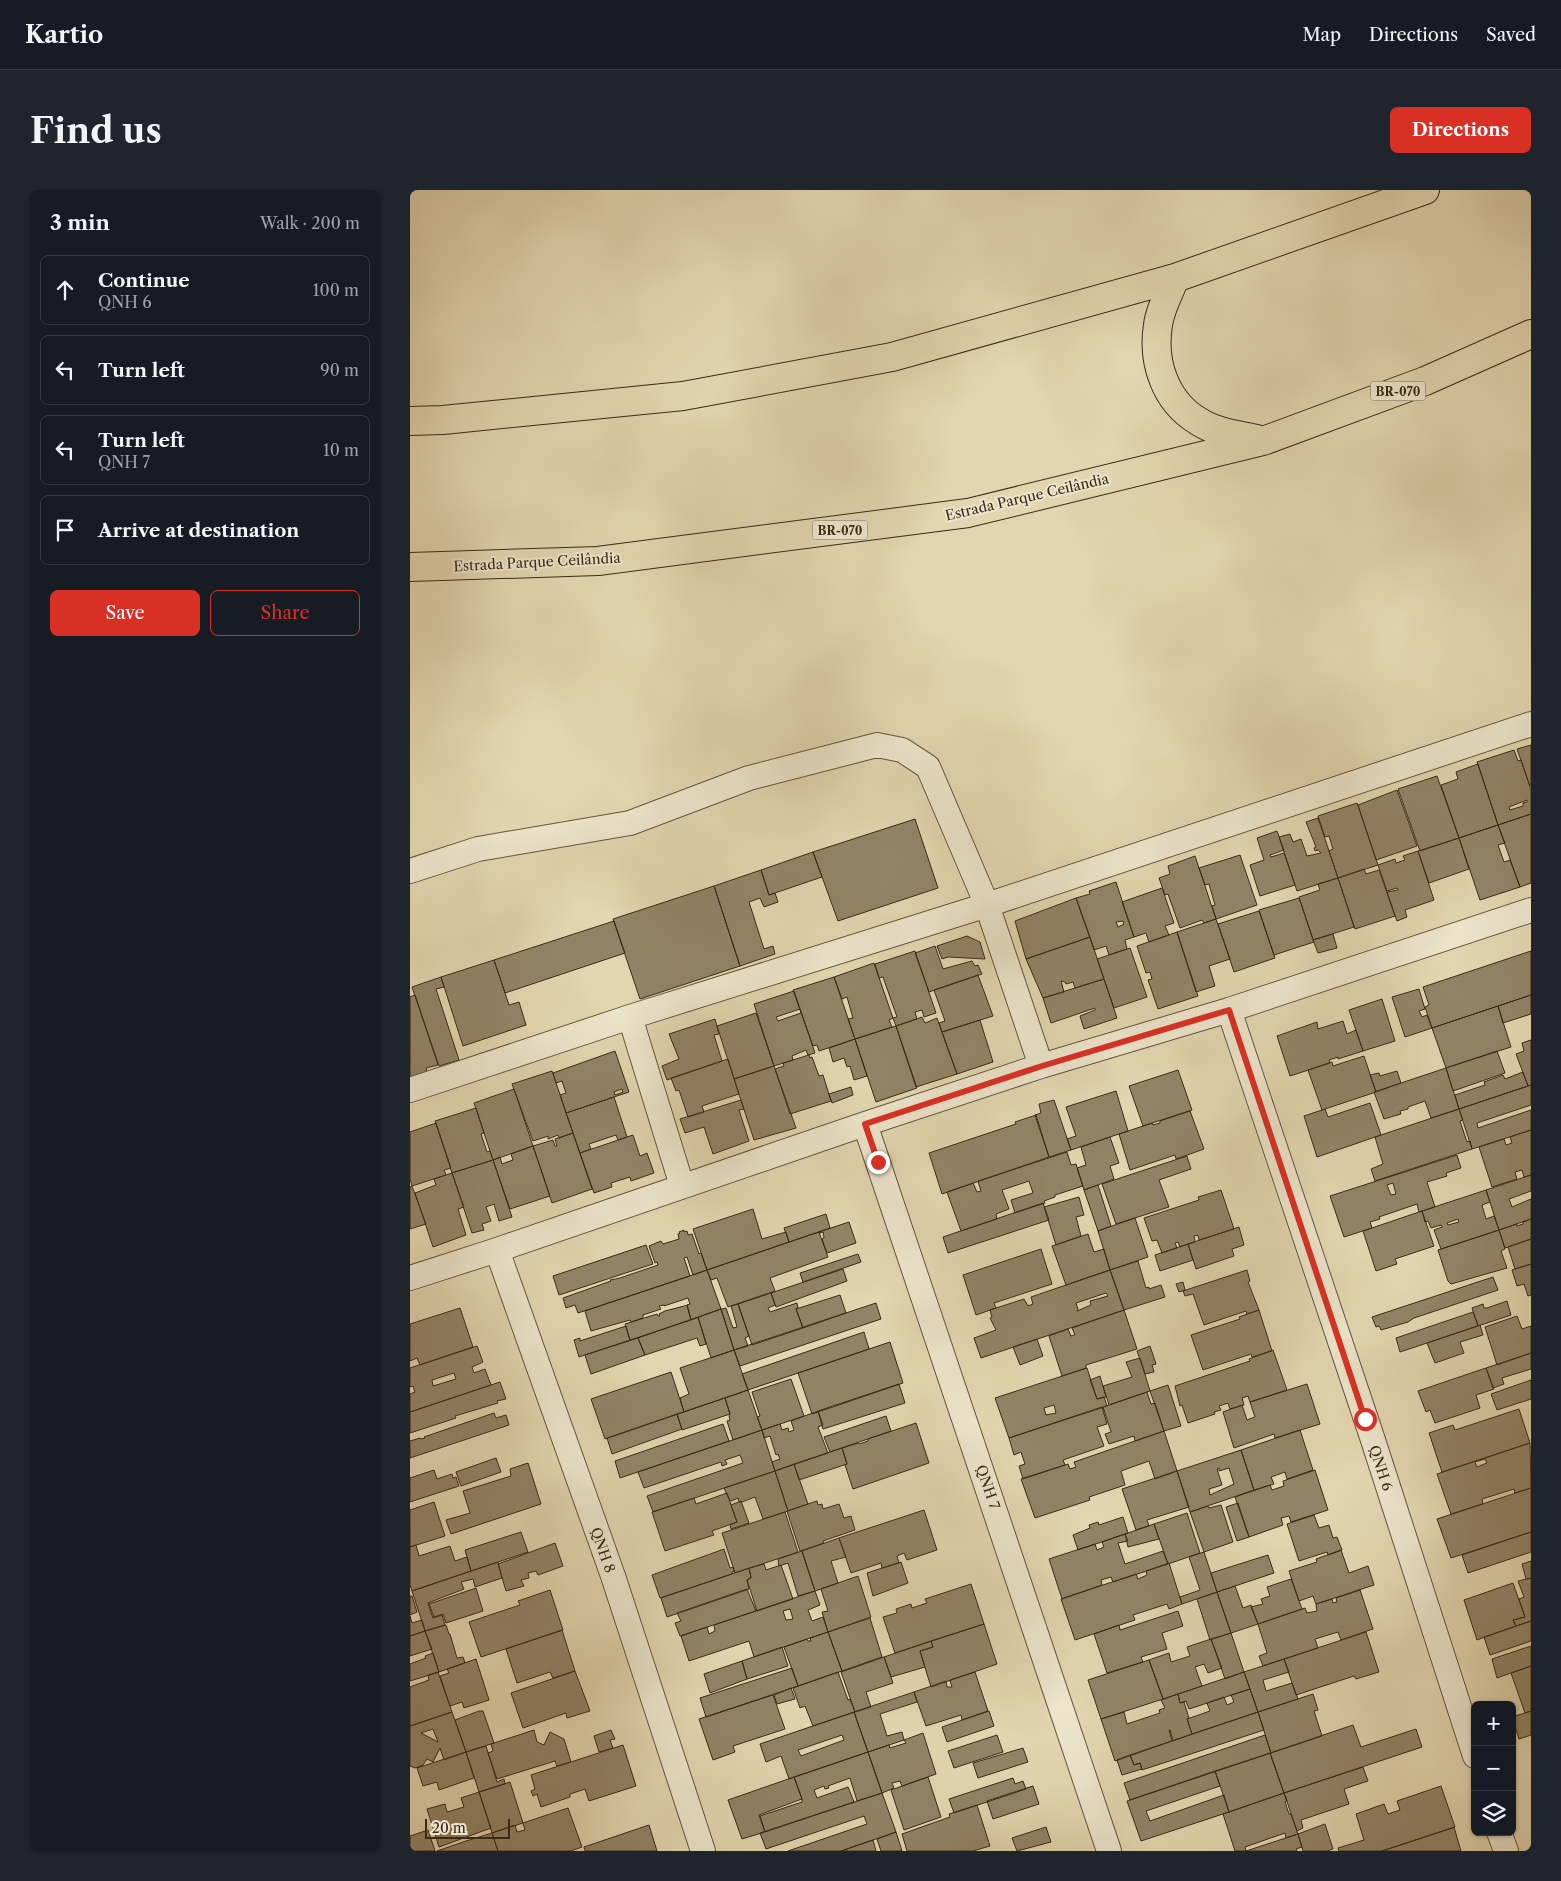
<!DOCTYPE html>
<meta charset="utf-8">
<style>
:root{--surface:#171b24;--page:#20242c;--text:#f1f3f6;--muted:#9ea1a6;--line:#363941;--accent:#d93025}
body{margin:0;font-family:"Libre Caslon Text",serif;background:var(--page);color:var(--text)}
.controls{position:absolute;right:15px;bottom:15px;display:grid;overflow:hidden;border-radius:8px;box-shadow:0 1px 4px #0004}
.controls button{width:45px;height:45px;display:grid;place-items:center;padding:0;border:0;border-bottom:1px solid var(--line);background:var(--surface);color:var(--text);font:25px sans-serif}
.scale{position:absolute;left:15px;bottom:12px;width:85px;box-sizing:border-box;padding-left:5px;border:2px solid #3b2a18;border-top:0;font-size:14px;line-height:18px;white-space:nowrap;color:#3b2a18;-webkit-text-stroke:4px #ece4cb;paint-order:stroke}
.stop{position:absolute;width:15px;height:15px;margin:-11px;border:4px solid #d93025;border-radius:50%;background:#fff}
.stop.end{background:#d93025;border-color:#fff;box-shadow:0 1px 5px #0008}
.list{margin:0;padding:0;list-style:none}
h2{display:flex;justify-content:space-between;align-items:center;height:65px;margin:0;padding:0 20px;font-size:21px}
h2 small{font-size:16px;font-weight:400;color:var(--muted)}
.list li{display:grid;grid-template-columns:32px 1fr auto;gap:15px;align-items:center;box-sizing:border-box;height:70px;margin:0 10px 10px;padding:0 10px;border:1px solid var(--line);border-radius:8px}
.list b{display:block;font-size:19px;white-space:nowrap}
.list p{margin:0;font-size:16px;white-space:nowrap;color:var(--muted)}
.list em{font-size:16px;font-style:normal;color:var(--muted)}
.actions{display:flex;gap:10px;padding:15px 20px}
.actions a{flex:1;padding:11px 0;border:1px solid var(--accent);border-radius:8px;text-align:center;font-size:18px;color:var(--accent)}
.actions .main{background:var(--accent);color:#fff}
.icon{flex:none;width:28px;height:28px;fill:none;stroke:currentColor;stroke-width:2;stroke-linecap:round;stroke-linejoin:round}
.map{position:relative;flex:none;width:1121px;height:1661px;overflow:hidden;border-radius:8px}
header{display:flex;align-items:center;gap:30px;box-sizing:border-box;height:70px;padding:0 25px;background:var(--surface);border-bottom:1px solid var(--line)}
header strong{font-size:24px}
nav{display:flex;gap:28px;margin-inline-start:auto;font-size:18px}
.intro{display:flex;align-items:center;justify-content:space-between;box-sizing:border-box;height:120px;padding:0 30px}
h1{margin:0;font-size:35px}
.button{padding:12px 22px;border-radius:8px;background:var(--accent);color:#fff;font-size:18px;font-weight:700}
main{display:flex;gap:30px;padding:0 30px}
aside{flex:1;background:var(--surface);border-radius:8px;box-shadow:0 1px 4px #0004}
.map>svg:first-child{display:block}
</style>
<header>
<strong>Kartio</strong>
<nav><a>Map</a><a>Directions</a><a>Saved</a></nav>
</header>
<div class="intro"><h1>Find us</h1><a class="button">Directions</a></div>
<main>
<aside>
<h2>3 min<small>Walk · 200 m</small></h2>
<ul class="list">
<li><svg class="icon" aria-label="ahead" viewBox="0 0 24 24"><path d="M12 20V5M6 11l6-6 6 6"/></svg><div><b>Continue</b><p>QNH 6</p></div><em>100 m</em></li>
<li><svg class="icon" aria-label="left" viewBox="0 0 24 24"><path d="M17 20v-9H6M10 6l-5 5 5 5"/></svg><div><b>Turn left</b></div><em>90 m</em></li>
<li><svg class="icon" aria-label="left" viewBox="0 0 24 24"><path d="M17 20v-9H6M10 6l-5 5 5 5"/></svg><div><b>Turn left</b><p>QNH 7</p></div><em>10 m</em></li>
<li><svg class="icon" aria-label="arrive" viewBox="0 0 24 24"><path d="M6 21V4h12l-3 4 3 4H6"/></svg><div><b>Arrive at destination</b></div></li>
</ul>
<div class="actions"><a class="main">Save</a><a>Share</a></div>
</aside>
<div class="map">
<svg width="1121" height="1661" viewBox="0 0 1121 1661">
<rect width="100%" height="100%" fill="#e2d5af"/>
<filter id="stains"><feTurbulence type="fractalNoise" baseFrequency=".004" numOctaves="4"/><feColorMatrix values="0 0 0 0 .2 0 0 0 0 .09 0 0 0 0 .02 0 0 0 .5 -.17"/></filter>
<radialGradient id="worn" r=".72"><stop offset=".6" stop-color="#630" stop-opacity="0"/><stop offset="1" stop-color="#630" stop-opacity=".3"/></radialGradient>
<path fill="#928367" stroke="#3b2a18" fill-rule="evenodd" d="M 1121,555 L 1121,596 L 1120,596 L 1107,559 Z
M 1104,560 L 1108,571 L 1111,570 L 1121,600 L 1121,624 L 1088,635 L 1067,572 ZM 1117,610 L 1117,612 L 1113,613 L 1113,616 L 1100,620 L 1099,617 Z
M 1068,574 L 1088,635 L 1049,648 L 1031,595 L 1048,589 L 1046,582 Z
M 1027,586 L 1049,648 L 1010,661 L 988,599 Z
M 987,600 L 1007,656 L 966,670 L 948,615 Z
M 947,613 L 968,675 L 928,688 L 919,661 L 923,659 L 919,646 L 915,647 L 908,626 Z
M 1121,624 L 1121,693 L 1110,697 L 1088,635 Z
M 908,628 L 928,688 L 887,701 L 869,647 L 880,644 L 883,652 L 891,649 L 897,666 L 911,663 L 908,660 L 905,661 L 904,658 L 906,657 L 896,632 Z
M 505,629 L 528,698 L 428,731 L 403,662 Z
M 1088,635 L 1095,653 L 1088,655 L 1094,672 L 1100,670 L 1110,697 L 1070,710 L 1049,648 Z
M 867,641 L 874,660 L 860,665 L 861,667 L 874,663 L 885,695 L 850,706 L 840,675 L 854,670 L 847,648 Z
M 1049,648 L 1059,679 L 1019,693 L 1008,661 Z
M 1008,661 L 1024,710 L 995,720 L 997,727 L 987,731 L 977,702 L 988,700 L 987,698 L 977,701 L 968,675 L 985,669 L 986,673 L 995,670 L 993,666 Z
M 403,662 L 412,687 L 359,705 L 351,680 Z
M 830,665 L 847,715 L 806,729 L 802,716 L 805,715 L 799,694 L 795,695 L 789,678 Z
M 785,666 L 806,729 L 794,733 L 792,730 L 770,738 L 758,704 L 755,705 L 749,688 L 760,684 L 758,676 Z
M 954,679 L 956,684 L 969,680 L 985,726 L 945,739 L 928,688 Z
M 351,680 L 359,705 L 365,703 L 368,712 L 354,717 L 350,708 L 339,712 L 354,759 L 363,756 L 365,764 L 330,776 L 304,696 Z
M 928,688 L 944,737 L 903,750 L 889,707 L 910,700 L 908,694 Z
M 706,692 L 724,747 L 715,750 L 717,759 L 699,765 L 696,756 L 684,760 L 666,708 L 680,704 L 679,701 ZM 713,731 L 714,734 L 708,737 L 706,732 Z
M 304,696 L 330,776 L 230,809 L 203,729 Z
M 752,698 L 764,733 L 755,736 L 759,745 L 739,752 L 736,743 L 724,747 L 712,712 Z
M 666,708 L 680,747 L 616,769 L 605,731 Z
M 889,708 L 904,752 L 864,765 L 849,720 Z
M 849,721 L 865,768 L 824,782 L 808,734 Z
M 806,729 L 820,769 L 799,776 L 805,796 L 786,802 L 767,742 Z
M 204,731 L 215,763 L 95,803 L 84,770 Z
M 767,742 L 788,806 L 748,819 L 738,790 L 742,789 L 740,782 L 736,783 L 727,756 Z
M 923,744 L 927,758 L 908,763 L 903,750 Z
M 557,746 L 570,752 L 575,769 L 538,767 L 532,769 L 527,756 Z
M 680,747 L 694,789 L 665,798 L 663,792 L 656,794 L 655,792 L 651,791 L 654,802 L 633,808 L 616,769 Z
M 525,756 L 533,779 L 562,771 L 565,776 L 568,775 L 572,784 L 519,802 L 505,763 Z
M 720,758 L 737,807 L 704,818 L 687,769 Z
M 505,761 L 526,823 L 514,827 L 512,820 L 505,822 L 507,829 L 486,836 L 483,828 L 487,827 L 473,787 L 469,788 L 465,774 Z
M 1121,761 L 1121,805 L 1022,838 L 1015,817 L 1019,815 L 1013,797 Z
M 84,770 L 99,815 L 109,812 L 116,835 L 53,856 L 31,787 Z
M 464,773 L 483,828 L 479,830 L 482,837 L 445,849 L 438,829 L 443,828 L 437,807 L 432,809 L 424,787 Z
M 568,785 L 583,826 L 532,842 L 529,833 L 535,831 L 524,800 Z
M 31,787 L 34,797 L 26,799 L 49,870 L 29,876 L 2,797 Z
M 424,787 L 445,849 L 409,861 L 407,855 L 403,856 L 383,800 Z
M 694,789 L 707,828 L 674,839 L 670,826 L 685,820 L 685,818 L 641,833 L 633,808 Z
M 1009,799 L 1015,819 L 1009,821 L 1012,827 L 1017,825 L 1022,838 L 995,847 L 982,807 Z
M 384,801 L 405,863 L 398,865 L 396,860 L 382,866 L 383,870 L 364,876 L 344,814 ZM 390,819 L 391,823 L 368,831 L 366,827 Z
M 5,805 L 28,875 L 16,878 L 17,882 L 0,888 L 0,807 Z
M 1121,805 L 1121,824 L 1093,833 L 1088,816 Z
M 972,809 L 985,851 L 953,861 L 939,820 Z
M 1088,816 L 1101,857 L 1036,878 L 1022,838 Z
M 346,823 L 364,876 L 324,889 L 307,836 Z
M 512,827 L 515,833 L 527,828 L 547,884 L 506,897 L 486,836 Z
M 305,829 L 309,844 L 304,845 L 312,871 L 257,890 L 252,876 L 269,869 L 259,844 Z
M 570,830 L 583,872 L 547,884 L 532,842 Z
M 933,831 L 937,844 L 946,840 L 953,861 L 928,869 L 928,867 L 919,870 L 920,873 L 880,886 L 867,846 L 907,832 L 908,839 Z
M 486,836 L 507,898 L 466,912 L 445,849 Z
M 445,849 L 457,886 L 444,890 L 440,876 L 437,877 L 434,868 L 423,872 L 419,858 Z
M 1121,850 L 1121,895 L 1118,896 L 1106,864 L 1114,861 L 1112,853 Z
M 205,861 L 219,902 L 156,923 L 150,905 L 156,903 L 152,891 L 146,893 L 143,883 ZM 212,899 L 213,902 L 205,905 L 204,902 Z
M 1087,861 L 1095,883 L 1043,901 L 1036,878 Z
M 399,865 L 400,868 L 402,867 L 409,886 L 413,885 L 421,911 L 380,924 L 365,879 L 374,876 L 373,873 Z
M 954,866 L 966,902 L 912,920 L 898,880 L 922,872 L 923,876 Z
M 318,869 L 329,904 L 292,916 L 294,922 L 278,927 L 269,900 L 266,901 L 261,888 Z
M 364,876 L 386,938 L 344,950 L 324,889 Z
M 1036,878 L 1049,919 L 1021,928 L 1015,911 L 998,917 L 998,919 L 990,921 L 991,924 L 974,929 L 964,902 Z
M 768,880 L 782,920 L 733,936 L 719,896 Z
M 142,881 L 163,943 L 149,948 L 148,945 L 138,949 L 138,946 L 123,951 L 102,894 Z
M 987,881 L 991,893 L 966,902 L 960,885 L 969,883 L 970,886 Z
M 1113,882 L 1118,896 L 1049,919 L 1045,905 L 1075,895 L 1074,892 L 1093,885 L 1095,889 Z
M 1121,895 L 1121,915 L 1067,933 L 1068,938 L 1121,920 L 1121,940 L 1062,959 L 1049,919 Z
M 441,897 L 443,905 L 422,913 L 419,904 Z
M 104,899 L 123,956 L 83,970 L 64,913 Z
M 706,901 L 718,941 L 661,960 L 657,949 L 666,946 L 656,917 Z
M 204,907 L 217,947 L 208,950 L 206,945 L 179,954 L 181,959 L 170,963 L 156,923 Z
M 331,910 L 334,919 L 329,920 L 339,951 L 303,964 L 294,937 L 275,943 L 270,929 Z
M 644,910 L 661,960 L 639,967 L 625,925 L 631,923 L 629,914 Z
M 960,913 L 971,945 L 907,967 L 894,926 L 915,919 L 918,927 Z
M 66,918 L 74,943 L 71,944 L 77,962 L 80,961 L 83,970 L 42,983 L 25,931 Z
M 1049,919 L 1053,930 L 1050,931 L 1057,952 L 1060,951 L 1062,959 L 965,991 L 961,979 L 973,974 L 965,947 Z
M 780,921 L 794,959 L 766,969 L 765,965 L 720,980 L 709,944 L 742,933 L 743,935 L 750,933 L 750,931 Z
M 626,925 L 639,967 L 532,1004 L 519,963 L 606,934 L 605,932 Z
M 26,933 L 41,978 L 34,980 L 36,985 L 2,996 L 0,989 L 0,942 Z
M 1121,940 L 1121,985 L 1114,987 L 1112,980 L 1105,982 L 1107,989 L 1082,997 L 1069,957 L 1094,949 L 1096,955 L 1102,953 L 1100,947 Z
M 163,943 L 182,999 L 142,1013 L 123,956 L 143,950 L 145,956 L 147,956 L 145,949 Z
M 223,945 L 230,966 L 237,963 L 244,983 L 221,991 L 220,987 L 201,993 L 202,997 L 184,1003 L 170,963 Z
M 700,947 L 709,973 L 700,976 L 704,989 L 674,1000 L 667,978 L 676,975 L 671,957 Z
M 123,956 L 140,1006 L 100,1019 L 83,970 L 90,967 L 92,974 L 103,970 L 101,964 Z
M 657,962 L 661,975 L 666,974 L 673,996 L 645,1005 L 645,1007 L 634,1011 L 635,1013 L 605,1023 L 601,1010 L 623,1003 L 619,991 L 592,1000 L 599,1019 L 586,1024 L 587,1029 L 551,1041 L 537,1002 L 563,993 L 567,1002 L 571,1001 L 568,991 Z
M 1047,965 L 1051,978 L 1036,983 L 1037,986 L 1017,992 L 1025,1017 L 1009,1022 L 1007,1014 L 969,1027 L 970,1029 L 960,1032 L 962,1038 L 934,1047 L 920,1006 ZM 983,993 L 986,1004 L 981,1005 L 977,995 Z
M 777,966 L 781,979 L 749,990 L 759,1017 L 706,1034 L 692,994 Z
M 83,970 L 102,1027 L 89,1031 L 84,1014 L 76,1017 L 81,1031 L 72,1034 L 74,1040 L 62,1043 L 42,983 Z
M 42,983 L 54,1017 L 48,1019 L 56,1045 L 23,1057 L 5,1003 L 26,995 L 24,989 Z
M 1121,985 L 1121,1001 L 1099,1009 L 1102,1017 L 1121,1009 L 1121,1029 L 1089,1040 L 1076,1000 Z
M 688,995 L 701,1036 L 688,1041 L 674,1000 Z
M 2,996 L 16,1034 L 0,1039 L 0,997 Z
M 811,1000 L 824,1039 L 789,1050 L 788,1045 L 784,1046 L 785,1052 L 770,1057 L 768,1052 L 765,1053 L 767,1058 L 752,1063 L 747,1050 L 742,1051 L 734,1028 L 789,1010 L 788,1007 Z
M 1076,1000 L 1080,1012 L 1072,1015 L 1076,1029 L 1084,1026 L 1089,1040 L 1031,1059 L 1024,1040 L 1032,1037 L 1031,1035 L 1021,1038 L 1018,1031 L 1015,1032 L 1012,1021 ZM 1048,1029 L 1049,1032 L 1038,1035 L 1037,1033 Z
M 669,1007 L 674,1025 L 666,1027 L 671,1046 L 646,1055 L 634,1017 Z
M 633,1013 L 639,1030 L 538,1063 L 533,1047 Z
M 343,1019 L 352,1049 L 376,1042 L 379,1052 L 297,1080 L 283,1039 Z
M 1012,1021 L 1024,1056 L 985,1069 L 987,1074 L 966,1081 L 953,1041 Z
M 416,1024 L 420,1038 L 379,1052 L 374,1038 Z
M 725,1028 L 738,1067 L 700,1080 L 688,1041 Z
M 1121,1029 L 1121,1049 L 1095,1058 L 1089,1040 L 1107,1034 L 1107,1036 L 1113,1034 L 1113,1032 Z
M 439,1032 L 446,1053 L 417,1063 L 412,1049 L 414,1048 L 413,1042 L 410,1043 L 409,1042 Z
M 829,1037 L 834,1055 L 822,1059 L 824,1066 L 786,1079 L 778,1054 Z
M 274,1040 L 274,1042 L 277,1041 L 278,1045 L 282,1044 L 289,1064 L 291,1063 L 297,1080 L 283,1085 L 277,1067 L 274,1068 L 280,1086 L 168,1123 L 165,1115 L 156,1118 L 153,1108 L 201,1091 L 200,1090 L 210,1088 L 248,1075 L 247,1072 L 245,1073 L 239,1056 L 251,1051 L 253,1054 L 269,1049 L 268,1044 L 270,1043 L 269,1042 Z
M 1089,1040 L 1095,1059 L 1091,1061 L 1097,1078 L 1041,1094 L 1038,1091 L 1028,1060 Z
M 409,1042 L 418,1067 L 360,1088 L 365,1101 L 318,1117 L 307,1088 L 301,1090 L 297,1080 Z
M 678,1044 L 684,1062 L 694,1059 L 700,1080 L 656,1095 L 642,1056 Z
M 1121,1049 L 1121,1074 L 1105,1079 L 1098,1057 Z
M 778,1054 L 783,1070 L 750,1081 L 745,1065 Z
M 236,1055 L 243,1074 L 149,1105 L 143,1086 Z
M 631,1059 L 642,1094 L 584,1113 L 586,1118 L 566,1125 L 553,1085 Z
M 448,1064 L 451,1072 L 393,1092 L 390,1083 Z
M 728,1071 L 736,1098 L 739,1097 L 739,1099 L 751,1095 L 755,1107 L 714,1120 L 700,1080 Z
M 1121,1074 L 1121,1105 L 1118,1106 L 1114,1094 L 1107,1096 L 1102,1080 Z
M 433,1079 L 437,1091 L 366,1117 L 361,1103 Z
M 297,1080 L 311,1119 L 281,1130 L 277,1115 L 280,1114 L 278,1108 L 254,1116 L 254,1115 L 249,1116 L 251,1119 L 233,1125 L 233,1128 L 221,1132 L 220,1130 L 181,1141 L 175,1121 Z
M 700,1080 L 714,1120 L 571,1168 L 564,1148 L 586,1140 L 580,1128 L 582,1127 L 580,1120 L 614,1109 L 618,1116 L 623,1114 L 621,1107 ZM 696,1103 L 698,1106 L 680,1111 L 681,1115 L 667,1121 L 668,1119 L 666,1113 Z
M 837,1080 L 840,1091 L 838,1092 L 849,1120 L 837,1124 L 836,1121 L 794,1135 L 783,1104 L 775,1106 L 773,1101 Z
M 1083,1087 L 1088,1100 L 1004,1128 L 998,1132 L 971,1140 L 969,1136 L 966,1137 L 962,1127 Z
M 773,1092 L 775,1100 L 769,1102 L 766,1094 Z
M 361,1103 L 365,1115 L 358,1118 L 360,1122 L 387,1113 L 388,1118 L 386,1119 L 393,1138 L 342,1155 L 328,1114 Z
M 430,1105 L 436,1123 L 393,1138 L 386,1119 Z
M 1097,1111 L 1101,1125 L 1068,1136 L 1062,1118 L 1073,1114 L 1074,1118 L 1077,1118 Z
M 466,1113 L 471,1129 L 330,1176 L 324,1160 Z
M 328,1114 L 339,1146 L 335,1148 L 338,1156 L 324,1160 L 311,1119 L 316,1118 L 323,1138 L 327,1137 L 321,1116 Z
M 277,1115 L 281,1130 L 220,1150 L 215,1134 L 247,1124 L 248,1126 L 250,1126 L 249,1124 L 255,1121 L 278,1115 Z
M 50,1118 L 63,1157 L 10,1175 L 7,1168 L 0,1171 L 0,1134 Z
M 311,1119 L 324,1160 L 301,1168 L 288,1127 Z
M 714,1120 L 727,1159 L 676,1175 L 676,1178 L 652,1186 L 639,1146 L 658,1139 L 661,1146 L 665,1145 L 662,1138 Z
M 849,1120 L 862,1161 L 842,1167 L 841,1164 L 793,1180 L 781,1145 L 830,1129 L 829,1127 Z
M 1063,1122 L 1068,1136 L 990,1162 L 986,1148 Z
M 1107,1126 L 1112,1139 L 1121,1136 L 1121,1163 L 1087,1175 L 1075,1137 Z
M 288,1127 L 296,1154 L 290,1156 L 287,1148 L 235,1165 L 228,1148 Z
M 1070,1135 L 1073,1145 L 1050,1152 L 1054,1163 L 1025,1173 L 1017,1153 Z
M 216,1136 L 220,1150 L 169,1167 L 164,1150 L 170,1148 L 170,1151 Z
M 454,1142 L 459,1159 L 338,1200 L 332,1184 Z
M 228,1148 L 235,1165 L 181,1184 L 175,1165 Z
M 627,1149 L 633,1166 L 610,1175 L 603,1157 Z
M 480,1152 L 493,1193 L 402,1224 L 388,1183 Z
M 67,1156 L 73,1172 L 62,1177 L 64,1183 L 75,1179 L 81,1195 L 0,1222 L 0,1204 L 5,1202 L 3,1196 L 0,1197 L 0,1178 ZM 44,1183 L 46,1189 L 23,1196 L 22,1190 Z
M 740,1156 L 746,1174 L 742,1175 L 744,1182 L 735,1184 L 727,1161 Z
M 324,1160 L 338,1200 L 274,1222 L 270,1208 L 279,1204 L 270,1178 Z
M 863,1160 L 877,1200 L 840,1212 L 838,1206 L 832,1208 L 834,1215 L 820,1219 L 818,1213 L 809,1216 L 811,1220 L 804,1222 L 805,1224 L 778,1233 L 772,1215 L 770,1216 L 765,1196 L 840,1171 L 839,1169 Z
M 1121,1163 L 1121,1179 L 1092,1188 L 1094,1194 L 1083,1198 L 1076,1178 Z
M 730,1168 L 740,1201 L 699,1215 L 693,1196 L 722,1187 L 716,1172 Z
M 677,1178 L 687,1209 L 694,1207 L 697,1216 L 599,1248 L 585,1208 ZM 644,1215 L 646,1223 L 636,1225 L 634,1218 Z
M 1076,1178 L 1084,1199 L 1066,1205 L 1070,1218 L 1025,1233 L 1020,1220 L 1016,1222 L 1008,1201 Z
M 261,1182 L 274,1222 L 195,1249 L 181,1209 Z
M 690,1186 L 696,1207 L 687,1209 L 680,1190 Z
M 381,1189 L 394,1226 L 352,1240 L 347,1227 L 350,1226 L 342,1202 Z
M 1121,1190 L 1121,1209 L 1087,1220 L 1081,1204 Z
M 90,1192 L 96,1209 L 87,1211 L 88,1213 L 45,1226 L 46,1228 L 0,1243 L 0,1222 Z
M 489,1194 L 495,1213 L 413,1239 L 408,1221 Z
M 897,1194 L 910,1234 L 865,1248 L 864,1244 L 824,1258 L 813,1222 L 832,1215 L 837,1230 L 845,1227 L 840,1212 Z
M 758,1195 L 771,1236 L 754,1241 L 740,1201 Z
M 338,1200 L 352,1240 L 323,1250 L 317,1231 L 320,1230 L 319,1226 L 320,1224 L 315,1208 Z
M 737,1202 L 741,1214 L 745,1213 L 754,1241 L 725,1251 L 724,1246 L 699,1254 L 695,1244 L 701,1242 L 693,1217 Z
M 315,1208 L 320,1224 L 272,1240 L 267,1224 Z
M 692,1217 L 697,1234 L 687,1237 L 694,1256 L 653,1270 L 655,1275 L 613,1289 L 609,1276 L 615,1274 L 611,1262 L 604,1265 L 599,1248 Z
M 1109,1219 L 1120,1253 L 1032,1282 L 1019,1243 L 1043,1235 L 1045,1240 Z
M 408,1221 L 413,1235 L 408,1237 L 418,1263 L 365,1281 L 362,1272 L 370,1269 L 368,1264 L 366,1265 L 360,1246 L 354,1248 L 352,1240 L 370,1234 L 372,1240 L 378,1238 L 379,1242 L 384,1240 L 381,1231 Z
M 84,1223 L 86,1228 L 96,1225 L 99,1235 L 0,1268 L 0,1251 L 10,1248 L 11,1249 L 15,1248 L 14,1247 Z
M 267,1224 L 272,1239 L 202,1264 L 197,1248 Z
M 476,1226 L 481,1241 L 420,1262 L 414,1247 Z
M 506,1233 L 519,1273 L 443,1299 L 435,1275 L 437,1274 L 432,1258 L 448,1253 L 449,1254 L 458,1251 L 458,1249 Z
M 313,1234 L 319,1251 L 210,1288 L 205,1271 Z
M 352,1240 L 365,1281 L 243,1322 L 237,1306 L 333,1273 L 330,1265 L 315,1270 L 317,1274 L 312,1276 L 311,1272 L 234,1298 L 228,1282 Z
M 890,1240 L 903,1280 L 877,1289 L 875,1282 L 861,1287 L 864,1294 L 844,1300 L 831,1260 Z
M 754,1241 L 767,1281 L 745,1289 L 739,1271 L 711,1281 L 715,1295 L 679,1307 L 680,1310 L 625,1328 L 611,1289 L 658,1274 L 660,1279 L 666,1277 L 664,1272 Z
M 1120,1253 L 1121,1298 L 1105,1303 L 1104,1299 L 1072,1309 L 1073,1314 L 1041,1324 L 1027,1284 ZM 1075,1269 L 1077,1273 L 1067,1277 L 1065,1272 Z
M 432,1258 L 437,1274 L 389,1290 L 384,1274 Z
M 831,1260 L 844,1300 L 780,1322 L 767,1281 ZM 809,1278 L 809,1281 L 819,1278 L 824,1294 L 800,1305 L 799,1299 L 812,1295 L 807,1279 Z
M 86,1268 L 91,1282 L 51,1296 L 46,1282 Z
M 118,1273 L 131,1314 L 41,1344 L 36,1330 L 60,1323 L 53,1301 L 101,1286 L 100,1279 Z
M 384,1274 L 398,1314 L 378,1321 L 365,1281 Z
M 24,1280 L 27,1289 L 42,1284 L 43,1288 L 46,1287 L 49,1296 L 0,1312 L 0,1288 Z
M 905,1280 L 918,1320 L 881,1332 L 879,1326 L 871,1328 L 873,1335 L 839,1347 L 825,1307 L 860,1295 L 862,1300 L 874,1296 L 873,1291 Z
M 365,1281 L 378,1321 L 353,1329 L 345,1307 L 332,1312 L 329,1312 L 328,1308 L 321,1311 L 319,1309 L 314,1298 Z
M 767,1281 L 779,1317 L 737,1330 L 739,1336 L 726,1340 L 712,1299 Z
M 1121,1298 L 1121,1342 L 1041,1368 L 1027,1329 Z
M 317,1303 L 327,1332 L 302,1341 L 304,1345 L 255,1361 L 242,1322 L 284,1308 L 286,1314 Z
M 331,1311 L 339,1333 L 321,1339 L 320,1335 L 327,1332 L 321,1315 Z
M 407,1311 L 408,1315 L 412,1314 L 413,1319 L 429,1314 L 434,1328 L 441,1326 L 445,1340 L 413,1351 L 414,1353 L 390,1361 L 377,1321 Z
M 24,1312 L 35,1346 L 0,1357 L 0,1320 Z
M 828,1313 L 839,1347 L 827,1351 L 816,1317 Z
M 811,1315 L 823,1352 L 794,1362 L 780,1322 L 798,1316 L 799,1318 Z
M 514,1320 L 527,1360 L 497,1370 L 494,1363 L 487,1366 L 489,1373 L 472,1378 L 471,1373 L 441,1383 L 429,1348 Z
M 375,1322 L 388,1362 L 325,1383 L 312,1343 Z
M 777,1323 L 790,1363 L 758,1374 L 744,1334 Z
M 904,1325 L 909,1338 L 919,1335 L 923,1348 L 927,1347 L 932,1360 L 918,1365 L 917,1362 L 889,1371 L 877,1334 Z
M 713,1327 L 718,1343 L 668,1360 L 663,1345 L 680,1338 L 679,1335 L 688,1332 L 689,1335 Z
M 744,1334 L 749,1349 L 718,1357 L 715,1344 Z
M 111,1342 L 118,1362 L 61,1381 L 55,1360 Z
M 1121,1342 L 1121,1362 L 1058,1383 L 1052,1365 Z
M 715,1344 L 718,1351 L 708,1353 L 715,1374 L 753,1361 L 758,1374 L 703,1392 L 701,1387 L 691,1390 L 692,1395 L 652,1409 L 639,1369 L 685,1354 L 687,1360 L 694,1357 L 692,1352 Z
M 429,1348 L 436,1367 L 421,1371 L 428,1393 L 405,1401 L 392,1361 Z
M 145,1353 L 153,1376 L 128,1385 L 126,1381 L 118,1383 L 119,1388 L 111,1390 L 114,1396 L 96,1401 L 88,1374 Z
M 6,1355 L 9,1366 L 40,1356 L 45,1371 L 57,1367 L 61,1381 L 2,1401 L 0,1395 L 0,1357 Z
M 314,1359 L 320,1378 L 323,1377 L 324,1381 L 322,1382 L 322,1384 L 250,1408 L 242,1385 Z
M 931,1360 L 939,1383 L 958,1376 L 964,1395 L 906,1414 L 903,1406 L 889,1411 L 879,1381 L 907,1372 L 906,1369 Z
M 392,1361 L 405,1401 L 388,1406 L 378,1373 L 369,1376 L 368,1369 Z
M 794,1362 L 807,1402 L 772,1414 L 770,1407 L 790,1400 L 779,1367 Z
M 858,1365 L 864,1383 L 807,1402 L 801,1383 Z
M 1121,1371 L 1121,1388 L 1116,1389 L 1112,1374 Z
M 88,1372 L 92,1388 L 65,1397 L 63,1389 L 51,1392 L 54,1399 L 18,1413 L 23,1428 L 32,1425 L 35,1435 L 15,1441 L 2,1401 Z
M 491,1372 L 498,1393 L 463,1406 L 457,1383 Z
M 759,1373 L 772,1414 L 759,1419 L 757,1414 L 723,1425 L 725,1430 L 665,1450 L 651,1409 L 726,1384 L 728,1389 L 737,1385 L 736,1381 Z
M 354,1374 L 356,1380 L 371,1375 L 383,1409 L 347,1421 L 337,1390 L 341,1388 L 339,1378 Z
M 339,1378 L 341,1387 L 337,1390 L 339,1399 L 257,1427 L 251,1408 Z
M 448,1386 L 461,1427 L 418,1442 L 412,1422 L 418,1421 L 411,1399 Z
M 1121,1388 L 1121,1431 L 1106,1436 L 1103,1430 L 1115,1427 L 1109,1409 L 1114,1407 L 1108,1391 Z
M 881,1389 L 892,1419 L 848,1434 L 841,1417 L 853,1414 L 851,1409 L 860,1406 L 857,1397 Z
M 1103,1393 L 1115,1427 L 1103,1430 L 1106,1436 L 1067,1450 L 1054,1410 Z
M 561,1394 L 574,1434 L 485,1463 L 473,1427 L 487,1423 L 486,1419 L 501,1414 L 502,1418 L 517,1413 L 515,1409 Z
M 825,1396 L 833,1418 L 841,1415 L 848,1434 L 821,1443 L 807,1402 Z
M 66,1398 L 73,1421 L 36,1433 L 33,1424 L 24,1427 L 19,1414 Z
M 337,1399 L 346,1421 L 270,1446 L 265,1433 L 271,1431 L 267,1423 Z
M 140,1400 L 153,1440 L 71,1467 L 59,1432 L 110,1415 L 108,1411 Z
M 950,1400 L 963,1439 L 931,1450 L 928,1442 L 905,1449 L 908,1458 L 853,1476 L 849,1466 L 857,1463 L 848,1434 L 895,1418 L 897,1423 L 907,1421 L 906,1414 L 922,1409 L 923,1413 L 927,1412 L 926,1408 Z
M 405,1401 L 410,1415 L 398,1420 L 402,1431 L 413,1427 L 418,1442 L 344,1467 L 339,1451 L 279,1471 L 271,1446 L 297,1437 L 299,1444 L 305,1441 L 304,1435 ZM 380,1419 L 383,1429 L 376,1430 L 373,1421 Z
M 807,1402 L 821,1443 L 800,1450 L 787,1409 Z
M 0,1406 L 2,1406 L 7,1422 L 0,1425 Z
M 768,1421 L 773,1436 L 752,1443 L 757,1459 L 731,1467 L 733,1472 L 697,1483 L 684,1444 L 709,1435 L 710,1440 Z
M 0,1426 L 2,1433 L 12,1430 L 15,1441 L 0,1446 Z
M 460,1428 L 472,1467 L 432,1481 L 418,1442 Z
M 1121,1431 L 1121,1451 L 1080,1465 L 1074,1447 Z
M 574,1434 L 587,1474 L 521,1497 L 510,1461 L 523,1457 L 521,1451 Z
M 36,1435 L 39,1444 L 40,1444 L 47,1468 L 53,1467 L 55,1473 L 29,1482 L 15,1441 Z
M 152,1440 L 165,1481 L 143,1488 L 140,1482 L 107,1493 L 96,1459 Z
M 15,1441 L 22,1459 L 0,1466 L 0,1446 Z
M 418,1442 L 432,1481 L 388,1496 L 374,1457 L 397,1449 L 398,1451 L 401,1451 L 400,1448 Z
M 956,1442 L 969,1482 L 946,1489 L 944,1486 L 886,1505 L 874,1469 Z
M 821,1443 L 834,1482 L 815,1489 L 801,1449 Z
M 801,1449 L 812,1478 L 798,1483 L 794,1474 L 785,1477 L 792,1496 L 753,1509 L 739,1470 L 759,1463 L 761,1472 L 780,1466 L 777,1457 Z
M 521,1451 L 523,1457 L 510,1461 L 515,1477 L 481,1487 L 474,1467 Z
M 1121,1456 L 1121,1476 L 1087,1488 L 1082,1469 Z
M 372,1457 L 378,1476 L 337,1489 L 332,1471 Z
M 23,1463 L 29,1482 L 0,1491 L 0,1474 L 16,1468 L 15,1466 Z
M 474,1467 L 483,1493 L 456,1502 L 461,1517 L 445,1522 L 431,1482 Z
M 66,1469 L 79,1510 L 54,1518 L 52,1512 L 40,1516 L 30,1486 L 39,1483 L 37,1479 Z
M 874,1469 L 879,1482 L 853,1490 L 856,1501 L 882,1493 L 888,1509 L 848,1522 L 834,1482 Z
M 739,1470 L 753,1509 L 691,1529 L 678,1490 Z
M 332,1471 L 337,1489 L 300,1503 L 294,1484 Z
M 1121,1476 L 1121,1521 L 1115,1523 L 1101,1483 Z
M 382,1478 L 388,1496 L 296,1527 L 290,1508 Z
M 165,1481 L 180,1521 L 157,1528 L 156,1523 L 113,1538 L 101,1503 Z
M 28,1482 L 42,1522 L 0,1536 L 0,1497 L 19,1490 L 18,1485 Z
M 428,1482 L 438,1510 L 440,1509 L 445,1522 L 403,1536 L 395,1516 L 390,1518 L 383,1498 Z
M 565,1482 L 578,1521 L 552,1530 L 551,1525 L 516,1536 L 504,1502 L 536,1491 L 537,1497 L 542,1497 L 540,1490 Z
M 834,1482 L 840,1499 L 779,1519 L 776,1511 L 770,1513 L 768,1504 Z
M 381,1498 L 385,1509 L 367,1514 L 364,1505 Z
M 840,1499 L 848,1522 L 782,1544 L 777,1529 L 800,1521 L 797,1513 L 814,1507 L 817,1515 L 824,1512 L 821,1505 Z
M 504,1502 L 507,1512 L 470,1524 L 477,1546 L 492,1542 L 494,1550 L 458,1562 L 444,1522 Z
M 768,1504 L 770,1513 L 774,1512 L 779,1528 L 777,1529 L 782,1544 L 763,1551 L 760,1540 L 759,1540 L 762,1551 L 705,1571 L 691,1529 L 714,1522 L 717,1534 L 750,1523 L 749,1520 L 755,1518 L 751,1510 Z
M 903,1504 L 908,1520 L 904,1521 L 912,1546 L 861,1563 L 848,1522 Z
M 363,1505 L 375,1539 L 323,1556 L 325,1562 L 303,1570 L 289,1529 Z
M 69,1521 L 73,1521 L 84,1553 L 56,1562 L 45,1530 Z
M 579,1521 L 584,1536 L 537,1552 L 532,1537 Z
M 1121,1521 L 1121,1545 L 1109,1549 L 1102,1527 Z
M 42,1522 L 56,1562 L 34,1570 L 30,1558 L 23,1572 L 17,1569 L 13,1575 L 5,1578 L 0,1576 L 0,1536 ZM 23,1539 L 28,1552 L 11,1543 Z
M 444,1522 L 458,1562 L 379,1589 L 371,1566 L 356,1572 L 350,1554 ZM 432,1545 L 434,1550 L 391,1566 L 388,1560 Z
M 848,1522 L 854,1540 L 732,1580 L 730,1573 L 724,1575 L 720,1565 Z
M 943,1535 L 951,1557 L 1006,1539 L 1012,1557 L 874,1603 L 860,1563 Z
M 124,1540 L 127,1552 L 134,1555 L 140,1542 L 154,1549 L 161,1572 L 147,1576 L 145,1571 L 87,1589 L 78,1563 L 83,1561 L 81,1554 Z
M 201,1540 L 205,1549 L 200,1550 L 203,1558 L 189,1562 L 184,1546 Z
M 513,1543 L 526,1584 L 492,1596 L 490,1591 L 482,1593 L 484,1598 L 472,1603 L 458,1562 L 479,1555 L 480,1558 L 496,1553 L 494,1550 Z
M 587,1545 L 593,1562 L 544,1578 L 538,1561 Z
M 855,1545 L 861,1563 L 720,1610 L 714,1593 Z
M 213,1555 L 226,1596 L 179,1611 L 175,1599 L 160,1604 L 160,1607 L 131,1617 L 127,1604 L 123,1606 L 121,1601 L 125,1599 L 121,1585 Z
M 76,1556 L 87,1592 L 94,1589 L 95,1594 L 69,1602 L 56,1562 Z
M 613,1558 L 618,1572 L 568,1588 L 563,1573 Z
M 56,1562 L 64,1588 L 29,1600 L 27,1592 L 13,1596 L 7,1578 Z
M 458,1562 L 472,1603 L 447,1611 L 440,1588 L 418,1596 L 419,1598 L 415,1599 L 414,1596 L 404,1600 L 407,1608 L 438,1597 L 444,1612 L 355,1642 L 350,1626 L 392,1612 L 392,1609 L 384,1587 Z
M 860,1563 L 874,1603 L 819,1622 L 805,1581 Z
M 720,1565 L 724,1575 L 730,1573 L 732,1579 L 712,1585 L 707,1570 Z
M 953,1577 L 958,1591 L 934,1599 L 939,1614 L 891,1630 L 893,1638 L 887,1641 L 874,1603 Z
M 805,1581 L 810,1596 L 736,1621 L 740,1631 L 814,1605 L 819,1622 L 731,1651 L 717,1611 Z
M 384,1587 L 392,1609 L 349,1625 L 355,1642 L 332,1649 L 318,1610 Z
M 518,1587 L 531,1627 L 494,1640 L 481,1600 Z
M 603,1588 L 605,1594 L 613,1591 L 616,1599 L 544,1623 L 539,1609 Z
M 100,1592 L 113,1633 L 82,1643 L 69,1602 Z
M 623,1596 L 629,1614 L 583,1629 L 577,1611 Z
M 1031,1596 L 1045,1637 L 972,1661 L 929,1661 L 928,1658 L 954,1650 L 946,1624 L 974,1614 L 978,1624 L 990,1620 L 987,1611 Z
M 69,1602 L 81,1638 L 29,1657 L 17,1619 L 35,1614 L 37,1622 L 54,1617 L 51,1608 Z
M 472,1603 L 486,1642 L 431,1661 L 378,1661 L 457,1634 L 454,1626 L 356,1659 L 350,1643 Z
M 874,1603 L 877,1611 L 875,1612 L 879,1624 L 881,1624 L 888,1644 L 876,1648 L 875,1643 L 835,1657 L 836,1661 L 825,1661 L 813,1624 Z
M 567,1615 L 580,1656 L 563,1661 L 497,1661 L 492,1644 L 540,1627 L 539,1624 Z
M 158,1618 L 172,1657 L 161,1661 L 88,1661 L 82,1643 L 105,1635 L 107,1642 L 115,1640 L 113,1633 Z
M 915,1634 L 923,1659 L 917,1661 L 893,1661 L 888,1644 Z
M 239,1635 L 247,1661 L 175,1661 L 174,1657 Z
M 636,1637 L 641,1652 L 607,1661 L 602,1648 Z
M 1044,1637 L 1051,1661 L 972,1661 L 1042,1638 Z
M 18,1640 L 25,1661 L 0,1661 L 0,1646 Z
M 486,1642 L 492,1661 L 471,1661 L 467,1649 Z
M 82,1643 L 88,1661 L 27,1661 L 56,1651 Z
M 888,1644 L 892,1657 L 886,1659 L 887,1661 L 836,1661 Z
M 463,1650 L 466,1661 L 431,1661 Z"/>
<g fill="none" stroke-linecap="round" stroke-linejoin="round">
<defs>
<path id="minor" d="M 0,681 L 68,659 L 220,633 L 339,588 L 467,555 L 492,560 L 518,577 L 577,715 L 631,876
M 819,820 L 962,1247 L 1065,1566
M 220,827 L 272,996
M 0,900 L 220,827 L 577,715 L 1121,534
M 455,934 L 699,1661
M 87,1060 L 203,1386 L 293,1661
M 0,1088 L 87,1060 L 455,934 L 631,876 L 819,820 L 1121,720
M 1089,1642 L 1096,1661"/>
<path id="motorway" d="M 765,88 C 759,103 750,119 748,135 C 742,172 755,211 788,231 C 806,243 830,245 850,250
M 0,231 L 33,230 L 273,206 L 482,167 L 765,88 L 1015,0
M 0,377 L 188,371 L 558,323 L 853,251 L 1015,191 L 1121,144"/>
</defs>
<use href="#minor" stroke="#65553e" stroke-width="26"/>
<use href="#motorway" stroke="#3b2a18" stroke-width="30"/>
<use href="#minor" stroke="#ece4cb" stroke-width="24"/>
<use href="#motorway" stroke="#e2d5af" stroke-width="28"/>
</g>
<g fill="none" stroke-linecap="round" stroke-linejoin="round">
<path stroke="#d93025" stroke-width="6" d="M 468,972 L 455,934 L 632,876 L 819,820 L 955,1229"/>
</g>
<g text-anchor="middle" dominant-baseline="central" stroke-width="4" stroke-linejoin="round" paint-order="stroke">
<g fill="#ece4cb" stroke="#70624e" stroke-width="1">
<rect x="960.5" y="191.5" width="55" height="19" rx="4"/>
<rect x="402.5" y="330.5" width="55" height="19" rx="4"/>
</g>
<g font-size="12" font-weight="bold" fill="#3b2a18">
<text x="988" y="201">BR-070</text>
<text x="430" y="340">BR-070</text>
</g>
<g font-size="14" fill="#3b2a18" stroke="#ece4cb">
<text transform="translate(617 307) rotate(-13)">Estrada Parque Ceilândia</text>
<text transform="translate(127 372) rotate(-3)">Estrada Parque Ceilândia</text>
<text transform="translate(971 1278) rotate(72)">QNH 6</text>
<text transform="translate(578 1297) rotate(71)">QNH 7</text>
<text transform="translate(193 1360) rotate(71)">QNH 8</text>
</g>
</g>
<rect width="100%" height="100%" filter="url(#stains)"/>
<rect width="100%" height="100%" fill="url(#worn)"/>
</svg>
<div class="controls">
<button>+</button>
<button>−</button>
<button><svg class="icon" aria-label="layers" viewBox="0 0 24 24"><path d="M12 4l9 5-9 5-9-5zM3 14l9 5 9-5"/></svg></button>
</div>
<div class="scale">20 m</div>
<div class="stop" style="left:955px;top:1229px"></div>
<div class="stop end" style="left:468px;top:972px"></div>
</div>
</main>
